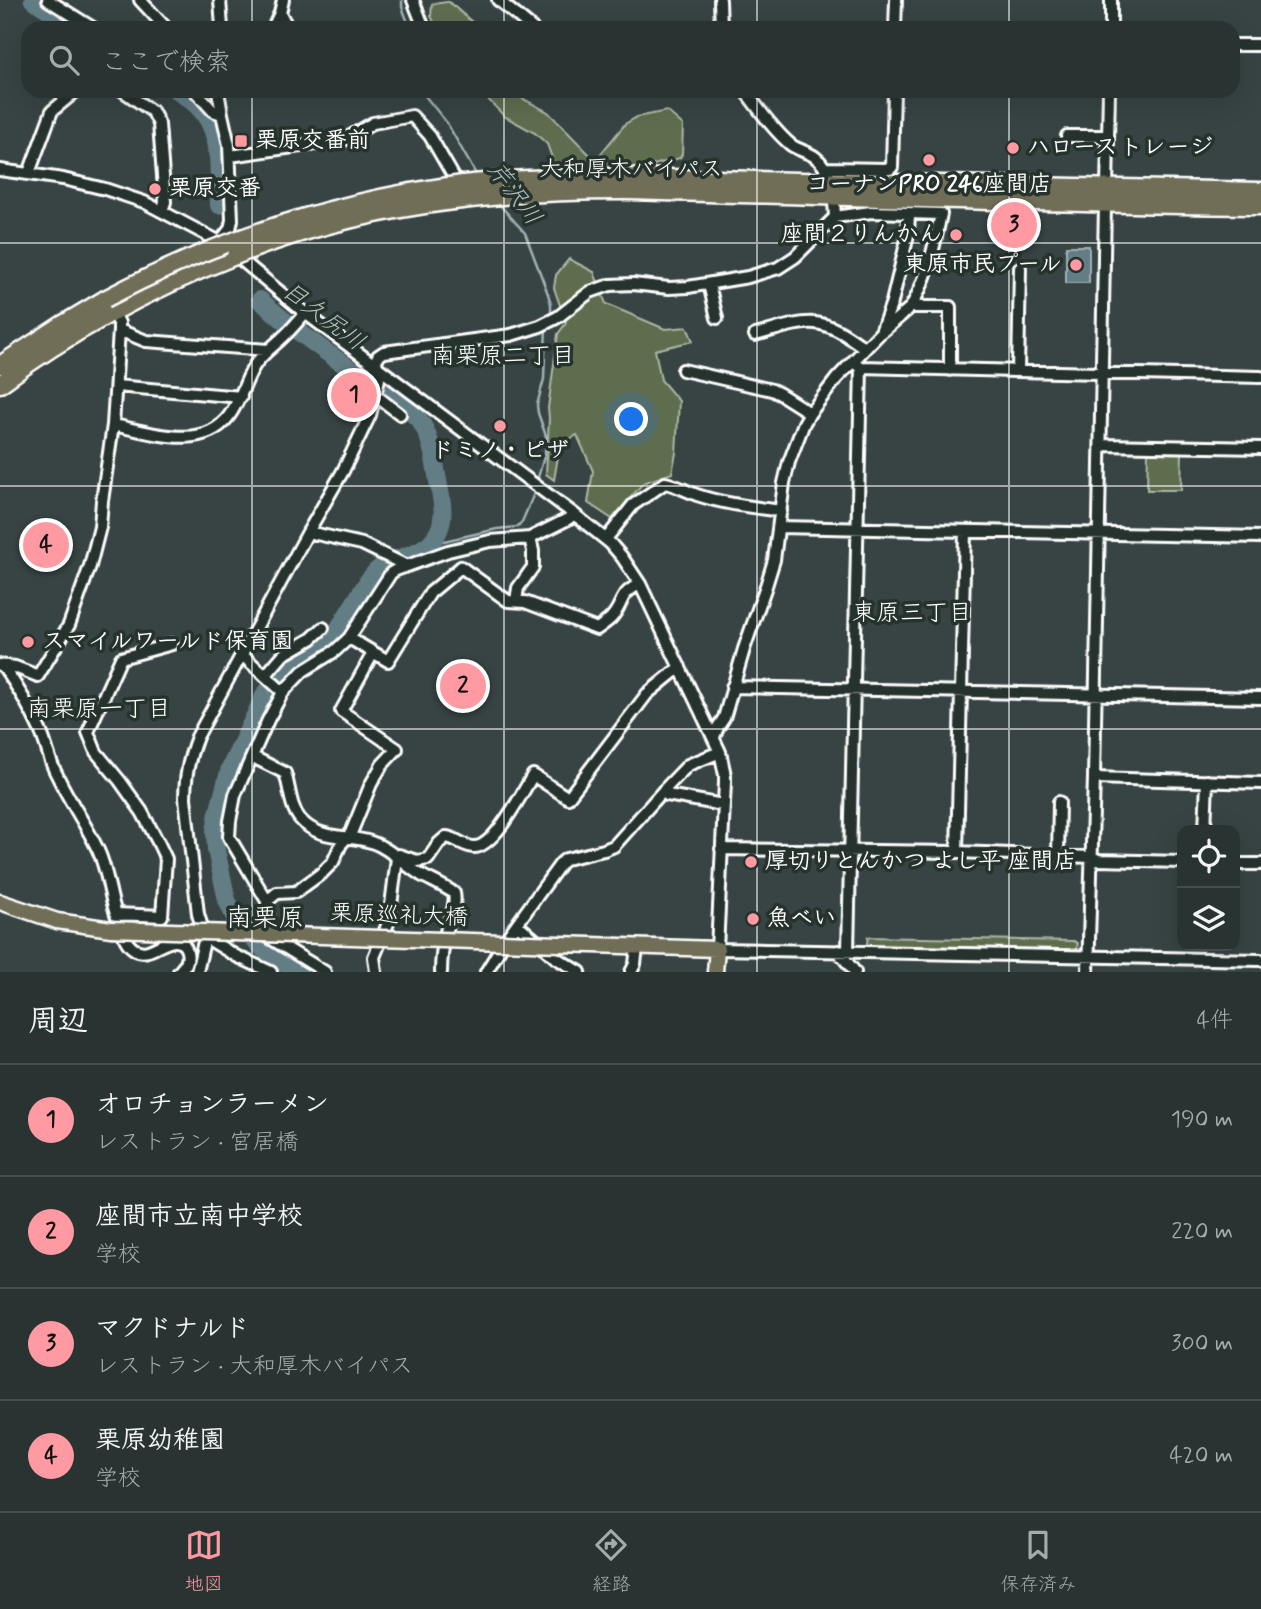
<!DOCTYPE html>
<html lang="ja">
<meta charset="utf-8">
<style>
:root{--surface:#293332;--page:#313b3a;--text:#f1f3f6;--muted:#a5aaac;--line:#454e4d;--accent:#ff9aa2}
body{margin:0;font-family:Mynerve,"Klee One",sans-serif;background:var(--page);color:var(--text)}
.controls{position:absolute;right:21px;bottom:21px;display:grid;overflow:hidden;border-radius:14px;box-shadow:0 7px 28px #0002}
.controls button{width:63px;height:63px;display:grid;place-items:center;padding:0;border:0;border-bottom:2px solid var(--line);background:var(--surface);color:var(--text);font:35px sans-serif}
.you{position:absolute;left:632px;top:420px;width:24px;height:24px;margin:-18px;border:5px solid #fff;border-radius:50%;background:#1a73e8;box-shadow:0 0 0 10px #1a73e833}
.badge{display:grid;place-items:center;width:46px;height:46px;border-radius:50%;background:var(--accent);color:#111;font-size:23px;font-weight:700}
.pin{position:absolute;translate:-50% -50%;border:4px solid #fff;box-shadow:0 2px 7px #0006}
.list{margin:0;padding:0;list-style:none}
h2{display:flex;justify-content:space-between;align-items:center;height:91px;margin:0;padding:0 28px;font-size:30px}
h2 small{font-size:23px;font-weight:400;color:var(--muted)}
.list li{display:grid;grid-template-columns:46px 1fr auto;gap:21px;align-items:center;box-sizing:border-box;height:112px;padding:0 28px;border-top:2px solid var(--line)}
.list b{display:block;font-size:26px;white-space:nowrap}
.list p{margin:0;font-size:23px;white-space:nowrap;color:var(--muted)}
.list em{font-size:23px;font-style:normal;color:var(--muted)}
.icon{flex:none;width:38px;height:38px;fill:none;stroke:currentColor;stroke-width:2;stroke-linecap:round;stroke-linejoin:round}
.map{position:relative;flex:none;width:1261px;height:972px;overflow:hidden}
.search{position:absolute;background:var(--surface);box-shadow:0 7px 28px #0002;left:21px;right:21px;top:21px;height:77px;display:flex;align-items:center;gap:18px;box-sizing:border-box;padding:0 24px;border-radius:21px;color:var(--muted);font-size:26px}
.sheet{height:539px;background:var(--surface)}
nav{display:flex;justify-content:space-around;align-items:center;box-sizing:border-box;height:98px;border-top:2px solid var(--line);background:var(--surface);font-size:19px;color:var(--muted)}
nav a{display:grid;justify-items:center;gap:4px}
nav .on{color:var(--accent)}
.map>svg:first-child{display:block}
</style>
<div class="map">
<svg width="1261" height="972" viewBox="0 0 1261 972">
<rect width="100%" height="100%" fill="#374443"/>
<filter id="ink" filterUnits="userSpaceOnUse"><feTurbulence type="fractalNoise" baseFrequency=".0143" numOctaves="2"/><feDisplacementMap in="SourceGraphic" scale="14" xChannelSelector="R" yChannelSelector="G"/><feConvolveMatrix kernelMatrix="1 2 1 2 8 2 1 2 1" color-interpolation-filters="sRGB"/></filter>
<g filter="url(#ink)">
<path fill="#5e6d4f" stroke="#aeb6a7" stroke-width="2" d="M 448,2 L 449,2 L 479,28 L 437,28 L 431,16 L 432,4 Z
M 480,91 L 515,91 L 516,95 L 548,112 L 591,156 L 599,156 L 625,124 L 637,117 L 667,111 L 683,125 L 682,154 L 680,158 L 646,167 L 556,169 L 547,144 L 535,133 L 504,116 Z
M 569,259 L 594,272 L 606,304 L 665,329 L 687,327 L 693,341 L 655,350 L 661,380 L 679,401 L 676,453 L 672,473 L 643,483 L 612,519 L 588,503 L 593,471 L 577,435 L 560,445 L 554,480 L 546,474 L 549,418 L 548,408 L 558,334 L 566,323 L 554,288 L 556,275 Z
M 1148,451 L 1182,451 L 1181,490 L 1147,490 Z
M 868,937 L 1074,941 L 1078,943 L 1077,948 L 1075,950 L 895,946 L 869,945 L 867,943 Z"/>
<path fill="#647d85" stroke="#a2b1b6" stroke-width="2" d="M 1066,246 L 1089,246 L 1089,283 L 1066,283 Z"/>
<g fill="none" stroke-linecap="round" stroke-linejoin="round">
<path stroke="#a2b1b6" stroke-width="2.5" d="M 402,0 L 402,7 L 410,28
M 421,91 L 447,123 L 477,176
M 498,203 L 525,233 L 548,294 L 551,304 L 551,314 L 550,317
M 537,481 L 545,453 L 546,436 L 538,413 L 537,405 L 544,379 L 546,327
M 431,542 L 444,541 L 497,529 L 517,527 L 522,522 L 535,491"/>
<path stroke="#647d85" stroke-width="18" d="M 33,0 L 77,28
M 177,91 C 183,95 190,99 195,104 C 224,129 218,171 219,205
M 260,300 C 300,336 346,365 389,397 C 400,405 415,412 422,424 C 433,442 435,466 439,486 C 442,501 446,519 437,534 C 426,553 406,554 388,563 C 379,567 374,573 368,581 L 337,631 L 313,655 L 290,670 L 265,694 L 230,768 L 218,813 L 215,831 L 216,850 L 227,900 L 235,918 L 261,947 L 273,957 L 298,972"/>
<defs>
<path id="minor" d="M 48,0 L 93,28
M 140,0 L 166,28
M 220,0 L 222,28
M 413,0 L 424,28
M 498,0 L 532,28
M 720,0 L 721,28
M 280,13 L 288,28
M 273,28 L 280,13 L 283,0
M 895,28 L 896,0
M 1111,28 L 1111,0
M 1233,45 L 1261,45
M 123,91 L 153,112 L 159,124 L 165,202 L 162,211
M 195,91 L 213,111 L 222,114
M 218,91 L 222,114 L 229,145 L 232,220 L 230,229 L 220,242
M 745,91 C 759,109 773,130 791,145 C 798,150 808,152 815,157 C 833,170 834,197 835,217
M 1067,136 L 1108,136
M 230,156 L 344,140 L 373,123 L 412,116 L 430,136 L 456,181
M 826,168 L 890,169 L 892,167 L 894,91
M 0,170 L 63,179 L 105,189 L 144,202 L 220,242 L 305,313 L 574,514 L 610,543 L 622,557 L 640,584 L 720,752 L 725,775 L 725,782 L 717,949 L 1261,960
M 29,173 L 52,111 L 76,91
M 1107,188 L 1109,91
M 709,284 L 717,318
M 119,330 L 146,341 L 268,350
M 883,331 L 911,307 L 950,307 L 950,370
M 755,335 C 772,331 797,321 815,323 C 834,325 850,338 865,348
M 857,365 L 861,367 L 1261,377
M 683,370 L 772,390 L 780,394 L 810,413
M 1018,371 L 1020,268
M 116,386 L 241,397
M 375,395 L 400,414
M 113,425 C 150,432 202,452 229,416 C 240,401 244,384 253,368 C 260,355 273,347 283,337 C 291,330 298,321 305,313
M 1101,445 L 1261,448
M 779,527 L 1261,537
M 308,532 L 362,544 L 407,566
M 606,539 L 633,505 L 665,483 C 676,485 686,491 697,495 C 724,504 752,507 781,511
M 516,601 L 518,588 L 533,567 L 533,551 L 530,538
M 349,638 L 388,661 L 430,593 L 461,567 L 508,601 L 525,602 L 597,629 C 601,626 607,622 611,618 C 624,604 618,594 640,584
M 241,654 L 283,692
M 0,665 L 15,667 L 38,676 L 69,625 L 90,566 L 100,527 L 102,501 L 113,425 L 119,330 L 119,323 L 113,312
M 3,666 C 17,686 30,708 40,730 C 47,745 49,761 57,775 C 69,801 86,824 98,850 C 108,871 109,895 117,917 C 121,927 124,943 134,949 C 148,958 160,942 174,941 C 186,940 190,954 186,964 C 185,964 180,971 179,972
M 265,676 L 283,655 L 311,639 L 323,628
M 732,687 L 1261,698
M 714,737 L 718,727 L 724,718 L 744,649 L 766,586 L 774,560 L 784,483 L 789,462 L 804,423 L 810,413 L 837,378 L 881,332 L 892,302 L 908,235 L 909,213
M 253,757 L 285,773 C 290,788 290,807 300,819 C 319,841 346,834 371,842 C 390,848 404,865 421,875 C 432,881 444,886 454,893 C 457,906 449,920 446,932 C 443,945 441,958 441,972
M 1094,778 L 1261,783
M 663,791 L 667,795 L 723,805
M 1205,830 L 1207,781
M 721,849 L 957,852 L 1092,857 L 1098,860 L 1182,862
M 957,852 L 965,531
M 1058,856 L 1059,802
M 1235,864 L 1261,864
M 267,901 L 277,893 L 296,892 L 322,873 L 333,862 L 341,844 L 351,833 L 371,784 L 382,765 L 397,749 L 341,711 L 373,653
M 116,914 L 162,916 L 166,859 L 158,842 L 142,812 L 120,781 L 96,752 L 88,732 L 121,658 L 172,644
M 517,924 L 556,958 L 580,972
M 205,937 L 236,956 L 271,972
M 838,951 L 855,972
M 848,951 L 861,367
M 197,972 L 205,937 L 198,914 L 185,798 C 185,777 189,757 197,737 L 308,532 L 343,471 L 370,415 L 379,379 L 376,361 L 378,356 L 384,352 L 511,335 L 540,326 L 558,317 L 590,292 L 610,285 L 633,284 L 669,288 L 688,287 L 748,277 L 778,268 L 795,257 L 835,217 L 871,212 L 941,214 C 933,250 929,275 911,307
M 325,972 L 265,935 L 268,919 L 267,901 L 229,837 L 230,821 L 235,795 L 268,720 L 283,692 L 303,671 L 335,651 L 349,638 L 391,573 L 396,570 L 448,551 L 490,541 L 530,538 L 568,519 L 574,514
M 376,972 L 374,957 L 389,921 L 397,858 L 399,855 L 417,861 L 428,859 L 439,843 L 446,837 C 456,838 463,846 473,847 C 494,849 523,791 533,775 L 568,798 L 647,694 L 680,667
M 486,972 L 506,939 L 561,863 L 566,859 L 604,850 L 614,846 L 663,791 L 688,765 L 720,752
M 631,972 L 635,964 L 637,947
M 1088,972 L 1094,778 L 1105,205"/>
<path id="major" d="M 0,902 L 57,921 L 111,929
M 560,944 L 717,949 L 715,972"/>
<path id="highway" d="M 622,177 L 1261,191
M 624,191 C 837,196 1049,204 1261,206
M 0,365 L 63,324 L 105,299
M 0,384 C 72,330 151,289 235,256"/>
</defs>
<use href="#minor" stroke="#fff" stroke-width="16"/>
<use href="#major" stroke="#fff" stroke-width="19"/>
<use href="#highway" stroke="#fff" stroke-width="21"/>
<use href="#minor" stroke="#26332d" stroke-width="10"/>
<use href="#major" stroke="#716e59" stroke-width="14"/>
<use href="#highway" stroke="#716e59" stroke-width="16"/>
<defs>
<path id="major-bridge" d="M 111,929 L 560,944"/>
<path id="highway-bridge" d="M 235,256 C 358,206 492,191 624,191
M 105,299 C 216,240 338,200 463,184 C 516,178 569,177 622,177"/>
</defs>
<use href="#major-bridge" stroke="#fff" stroke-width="19" stroke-linecap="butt"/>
<use href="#highway-bridge" stroke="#fff" stroke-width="21" stroke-linecap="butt"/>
<use href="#major-bridge" stroke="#716e59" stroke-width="14"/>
<use href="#highway-bridge" stroke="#716e59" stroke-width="16"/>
</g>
</g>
<path fill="none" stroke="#fff" stroke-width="2" stroke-opacity="0.55" d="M 252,0 L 252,28M 504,0 L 504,28M 757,0 L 757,28M 1009,0 L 1009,28M 252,91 L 252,972M 504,91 L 504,972M 757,91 L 757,972M 1009,91 L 1009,972M 0,243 L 1261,243M 0,486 L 1261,486M 0,729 L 1261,729"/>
<g fill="#ff9aa2" stroke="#26332d" stroke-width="2.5">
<rect x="234" y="134" width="14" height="14" rx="3.5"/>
<circle cx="1013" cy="148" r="7"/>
<circle cx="929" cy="160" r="7"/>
<circle cx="155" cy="189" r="7"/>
<circle cx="956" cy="235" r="7"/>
<circle cx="1076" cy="265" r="7"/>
<circle cx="500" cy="426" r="7"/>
<circle cx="28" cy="642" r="7"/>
<circle cx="751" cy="862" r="7"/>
<circle cx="753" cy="919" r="7"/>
</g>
<g text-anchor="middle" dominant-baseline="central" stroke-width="7" stroke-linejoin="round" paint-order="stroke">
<g font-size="23" font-weight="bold" fill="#fff" stroke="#26332d" text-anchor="start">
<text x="255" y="141">栗原交番前</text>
<text x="1027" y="148">ハローストレージ</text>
<text x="929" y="185" text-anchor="middle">コーナンPRO 246座間店</text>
<text x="169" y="189">栗原交番</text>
<text x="942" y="235" text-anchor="end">座間２りんかん</text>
<text x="1062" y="265" text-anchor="end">東原市民プール</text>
<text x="500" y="451" text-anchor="middle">ドミノ・ピザ</text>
<text x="42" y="642">スマイルワールド保育園</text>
<text x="765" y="862">厚切りとんかつ よし平 座間店</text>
<text x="767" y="919">魚べい</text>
</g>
<g font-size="23" fill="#fff" stroke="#26332d">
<text x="631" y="170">大和厚木バイパス</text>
<text transform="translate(399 916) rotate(2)">栗原巡礼大橋</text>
</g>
<g font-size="24" font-style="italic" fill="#b2bec2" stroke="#26332d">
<text transform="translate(514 194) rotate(53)">芹沢川</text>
<text transform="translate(323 317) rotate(37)">目久尻川</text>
</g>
<g font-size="24" fill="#fff" stroke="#26332d">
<text x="503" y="356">南栗原二丁目</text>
<text x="912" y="613">東原三丁目</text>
<text x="99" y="709">南栗原一丁目</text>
</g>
<g font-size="26" fill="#fff" stroke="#26332d">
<text x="265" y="919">南栗原</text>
</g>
</g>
</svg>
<div class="controls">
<button><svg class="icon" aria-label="locate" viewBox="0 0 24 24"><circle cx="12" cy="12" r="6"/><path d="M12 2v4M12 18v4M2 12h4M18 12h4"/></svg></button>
<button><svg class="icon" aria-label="layers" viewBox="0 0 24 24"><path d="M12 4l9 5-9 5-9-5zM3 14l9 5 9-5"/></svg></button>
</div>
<div class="you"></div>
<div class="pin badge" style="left:354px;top:395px">1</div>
<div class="pin badge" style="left:463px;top:686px">2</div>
<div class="pin badge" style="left:1014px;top:225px">3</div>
<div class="pin badge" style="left:46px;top:545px">4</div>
<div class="search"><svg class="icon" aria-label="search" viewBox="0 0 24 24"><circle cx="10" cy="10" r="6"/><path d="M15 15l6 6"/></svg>ここで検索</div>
</div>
<section class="sheet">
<h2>周辺<small>4件</small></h2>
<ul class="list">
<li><span class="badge">1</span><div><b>オロチョンラーメン</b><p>レストラン · 宮居橋</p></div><em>190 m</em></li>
<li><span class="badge">2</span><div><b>座間市立南中学校</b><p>学校</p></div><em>220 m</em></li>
<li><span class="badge">3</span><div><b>マクドナルド</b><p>レストラン · 大和厚木バイパス</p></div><em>300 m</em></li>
<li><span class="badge">4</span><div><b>栗原幼稚園</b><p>学校</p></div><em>420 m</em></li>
</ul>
</section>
<nav>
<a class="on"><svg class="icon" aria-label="map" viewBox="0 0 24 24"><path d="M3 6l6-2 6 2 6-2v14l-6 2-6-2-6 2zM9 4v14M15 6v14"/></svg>地図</a>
<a><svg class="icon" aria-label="directions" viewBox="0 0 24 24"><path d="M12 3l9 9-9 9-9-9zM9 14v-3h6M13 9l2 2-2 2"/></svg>経路</a>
<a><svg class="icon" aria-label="saved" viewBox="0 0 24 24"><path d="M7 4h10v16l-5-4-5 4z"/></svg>保存済み</a>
</nav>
